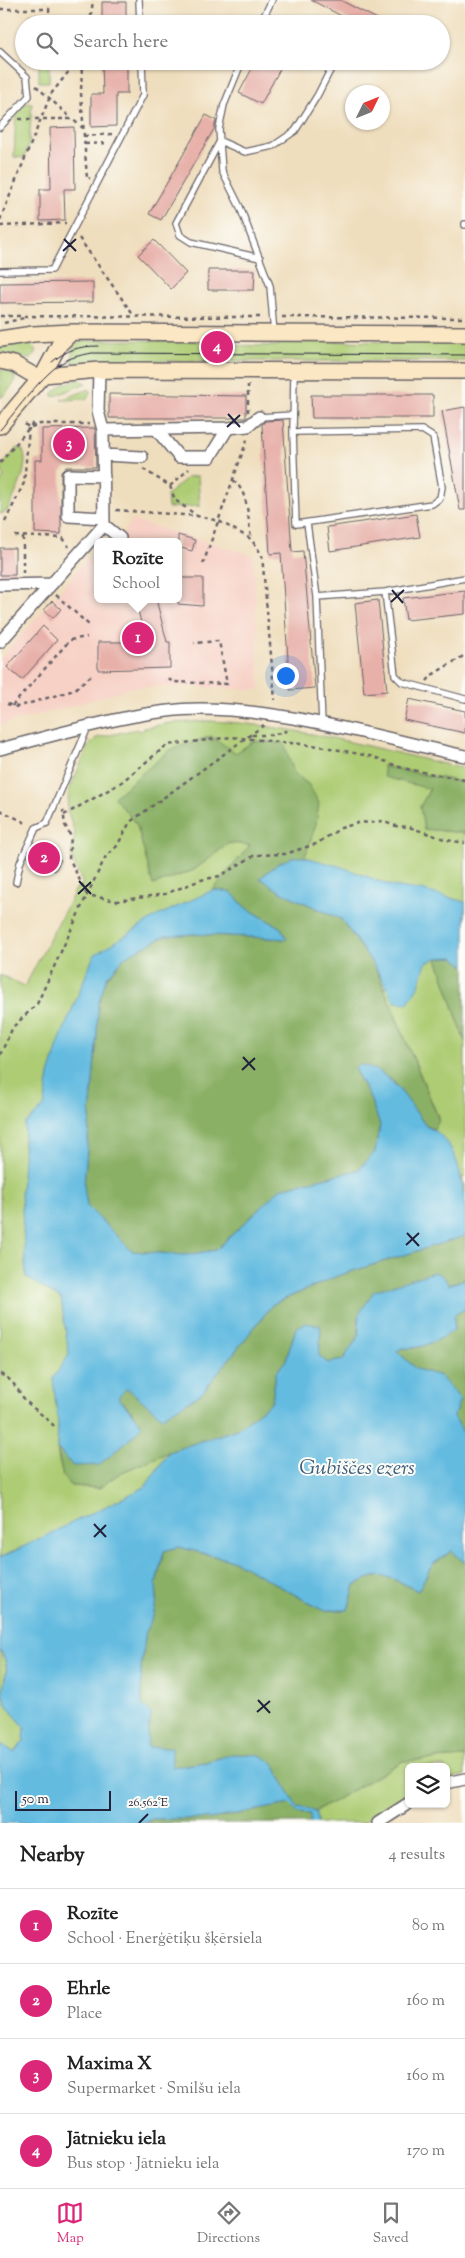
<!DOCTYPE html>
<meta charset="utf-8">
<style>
:root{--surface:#fff;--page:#f6f6f6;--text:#222;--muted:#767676;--line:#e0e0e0;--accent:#db2777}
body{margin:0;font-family:"Sorts Mill Goudy",serif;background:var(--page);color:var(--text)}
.controls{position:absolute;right:15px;bottom:15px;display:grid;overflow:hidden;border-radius:8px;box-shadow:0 1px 4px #0004}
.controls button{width:45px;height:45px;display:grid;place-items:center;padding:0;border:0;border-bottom:1px solid var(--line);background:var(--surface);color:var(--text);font:25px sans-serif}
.compass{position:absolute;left:345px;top:85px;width:45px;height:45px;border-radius:50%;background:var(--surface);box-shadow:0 1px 4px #0004;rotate:47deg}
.scale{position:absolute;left:15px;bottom:12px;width:96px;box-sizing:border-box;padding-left:5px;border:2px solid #22223b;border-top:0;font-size:14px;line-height:18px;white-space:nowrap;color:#22223b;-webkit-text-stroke:4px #fdfcf7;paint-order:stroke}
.you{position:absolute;left:285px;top:675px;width:18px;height:18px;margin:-12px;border:4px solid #fff;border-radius:50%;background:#1a73e8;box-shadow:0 0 0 8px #1a73e833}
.badge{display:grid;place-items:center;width:32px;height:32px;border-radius:50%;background:var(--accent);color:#fff;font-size:16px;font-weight:700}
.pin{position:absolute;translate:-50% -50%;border:2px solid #fff;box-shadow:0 1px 5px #0006}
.popup{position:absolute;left:94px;top:538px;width:88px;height:65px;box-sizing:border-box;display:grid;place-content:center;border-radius:8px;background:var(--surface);filter:drop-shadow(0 1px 4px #0005);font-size:16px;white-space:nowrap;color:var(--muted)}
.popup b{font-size:19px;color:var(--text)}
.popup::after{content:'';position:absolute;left:50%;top:100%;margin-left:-10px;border:10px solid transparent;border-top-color:var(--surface)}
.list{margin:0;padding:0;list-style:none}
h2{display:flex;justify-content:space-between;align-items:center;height:65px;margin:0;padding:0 20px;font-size:21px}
h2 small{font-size:16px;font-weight:400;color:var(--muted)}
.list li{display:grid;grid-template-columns:32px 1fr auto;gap:15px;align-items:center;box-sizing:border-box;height:75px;padding:0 20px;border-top:1px solid var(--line)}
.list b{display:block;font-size:19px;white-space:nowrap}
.list p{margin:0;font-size:16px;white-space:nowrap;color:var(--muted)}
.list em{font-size:16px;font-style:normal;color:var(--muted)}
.icon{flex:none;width:28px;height:28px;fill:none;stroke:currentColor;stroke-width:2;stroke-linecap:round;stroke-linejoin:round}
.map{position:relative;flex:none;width:465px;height:1823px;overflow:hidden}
.search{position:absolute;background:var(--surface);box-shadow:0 1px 4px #0004;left:15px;right:15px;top:15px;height:55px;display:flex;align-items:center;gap:12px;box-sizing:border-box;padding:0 18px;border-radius:28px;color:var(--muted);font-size:19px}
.sheet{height:365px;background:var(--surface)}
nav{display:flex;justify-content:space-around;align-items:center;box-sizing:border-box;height:70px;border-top:1px solid var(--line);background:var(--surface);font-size:14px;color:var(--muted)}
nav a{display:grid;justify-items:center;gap:2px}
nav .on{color:var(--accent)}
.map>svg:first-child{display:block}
</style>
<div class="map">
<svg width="465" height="1823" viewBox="0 0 465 1823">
<rect width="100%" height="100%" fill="#fdfcf7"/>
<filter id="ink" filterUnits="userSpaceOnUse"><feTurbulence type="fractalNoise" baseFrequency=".02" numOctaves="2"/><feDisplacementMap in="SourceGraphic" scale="10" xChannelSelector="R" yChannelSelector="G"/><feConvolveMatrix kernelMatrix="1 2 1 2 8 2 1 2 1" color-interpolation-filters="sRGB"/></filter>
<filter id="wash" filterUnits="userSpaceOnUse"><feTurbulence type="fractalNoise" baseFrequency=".0096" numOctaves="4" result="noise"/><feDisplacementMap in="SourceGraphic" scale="20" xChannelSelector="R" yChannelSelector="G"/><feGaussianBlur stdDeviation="1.12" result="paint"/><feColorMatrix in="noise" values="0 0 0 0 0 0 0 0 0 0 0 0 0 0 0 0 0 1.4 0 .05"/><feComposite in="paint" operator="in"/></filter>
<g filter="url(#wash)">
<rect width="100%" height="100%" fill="#efdebd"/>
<path fill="#f7d1c6" d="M 132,520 L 253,555 L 260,690 L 183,686 L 128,688 L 93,700 L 0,725 L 0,659 L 98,547 L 98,599 L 178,599 L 178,542 L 118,542 Z"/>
<path fill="#adcc73" stroke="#687757" d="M 30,14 L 43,14 L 48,24 L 38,24 L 38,21 L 30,21 Z
M 39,61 L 49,61 L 49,82 L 39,82 Z
M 26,103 L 32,104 L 29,144 L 24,158 L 14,157 L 16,113 Z
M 88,340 L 206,341 L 206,345 L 278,346 L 278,341 L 465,342 L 465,361 L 111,361 L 72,363 L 73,344 Z
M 27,343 L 30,344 L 35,349 L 35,353 L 31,359 L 0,354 L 0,347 Z
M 0,369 L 11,372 L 15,378 L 13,385 L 1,398 Z
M 79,379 L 86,383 L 53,397 L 53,393 L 62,385 Z
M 89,389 L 90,392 L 87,399 L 61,400 Z
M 17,448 L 22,449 C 32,465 14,496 7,511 L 0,514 L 0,482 L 4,477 L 1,467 Z
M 198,476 L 200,506 L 168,508 L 167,495 L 188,477 Z
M 210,721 C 296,725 381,750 465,769 L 465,783 L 383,766 L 385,777 L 430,788 L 420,807 L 424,829 L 465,833 L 465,921 L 298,884 L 309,785 L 254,741 L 236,753 L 114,797 L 137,825 L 153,885 L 194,870 L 229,843 L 251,845 L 214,890 L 98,1004 L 80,1286 L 66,1412 C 52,1433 55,1467 71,1486 L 99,1488 L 120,1473 L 169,1452 L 146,1487 L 0,1559 L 0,975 L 25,986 L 77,887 L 83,884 L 71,856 L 75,833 L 67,810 L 69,791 L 88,746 L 96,738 L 138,729 L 139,731 L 144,730 L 144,728 L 170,723 Z
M 432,950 L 437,958 L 465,1042 L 465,1177 L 462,1178 L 465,1188 L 465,1236 L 281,1188 L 434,1129 L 439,1119 L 375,967 Z
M 0,1650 C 14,1673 0,1676 4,1697 C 7,1708 17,1718 25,1727 L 24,1741 L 14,1752 L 0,1744 Z
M 465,1757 L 465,1775 L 446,1779 L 446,1767 L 409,1767 L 409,1796 L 378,1811 L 363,1823 L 318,1823 L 315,1812 L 403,1761 Z"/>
<path fill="#8ab065" stroke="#566950" d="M 211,736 L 236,753 L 254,741 L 284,743 L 294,773 L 309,785 L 319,803 L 316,824 L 305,857 C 286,857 274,866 260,878 L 281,892 L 341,919 L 375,967 L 439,1120 L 434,1129 L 426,1126 L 392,1080 L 360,1065 L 354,1069 L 370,1098 L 380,1125 L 375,1152 L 358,1170 L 281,1188 L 216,1250 L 185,1255 L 132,1251 L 87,1206 L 84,1185 L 97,1035 L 98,1004 L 107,978 L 126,956 L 165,936 L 193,934 L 286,939 L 281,928 L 245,907 L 231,892 L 213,890 L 250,845 L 229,843 L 194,870 L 153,885 L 137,825 L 114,797 L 170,750 Z
M 383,766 L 465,783 L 465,833 L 424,829 L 420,807 L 430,789 L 384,777 Z
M 454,957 L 465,966 L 465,1042 L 437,958 Z
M 465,1236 L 465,1279 L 449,1285 L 443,1276 L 359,1314 L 359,1335 L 343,1360 L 328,1363 L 318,1356 L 321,1334 L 296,1328 L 286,1360 L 276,1373 L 272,1402 L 237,1429 L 169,1452 L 120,1473 L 99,1488 L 71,1486 L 63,1477 L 57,1448 L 73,1466 L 133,1413 L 118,1397 L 127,1388 L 201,1394 L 273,1304 L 337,1276 Z
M 465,1309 L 465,1436 L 454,1416 L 440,1376 L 416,1369 L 397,1351 C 403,1347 406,1349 413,1348 C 428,1345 441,1338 454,1330 L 454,1315 Z
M 178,1547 L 235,1561 L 322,1610 L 348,1610 L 355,1585 C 383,1569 391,1578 418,1591 L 432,1565 L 452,1551 L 465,1563 L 465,1757 L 403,1761 L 315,1812 L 309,1809 L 297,1808 L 273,1763 L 233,1754 L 206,1762 L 172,1767 L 148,1747 L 146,1735 L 150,1725 L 142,1705 L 141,1668 L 146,1629 L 153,1616 L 157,1600 L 156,1584 L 164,1551 Z
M 290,1804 L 299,1813 L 311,1814 L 310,1823 L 144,1823 L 152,1819 L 210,1819 Z"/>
<path fill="#63bbe0" stroke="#426e8e" d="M 293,857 L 305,857 L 342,867 L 392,886 L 425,891 L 465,902 L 465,966 L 454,957 L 437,958 L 426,963 L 419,985 L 408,1003 L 395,1002 L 375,967 L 341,919 L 281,892 L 260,878 L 279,863 Z
M 213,890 L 231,892 L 245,907 L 281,928 L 287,939 L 193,934 L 165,936 L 126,956 L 107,977 L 98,1004 L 97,1035 L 84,1185 L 87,1206 L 132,1251 L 185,1255 L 216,1250 L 281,1188 L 358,1170 L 375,1152 L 380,1125 L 370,1098 L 354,1068 L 360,1065 C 392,1070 408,1102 426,1126 C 465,1142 465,1199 465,1236 L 337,1276 L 273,1304 L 201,1394 L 162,1417 L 127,1388 L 118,1397 L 142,1425 L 133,1436 L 99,1465 L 73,1466 L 57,1448 L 58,1424 L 53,1378 L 69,1355 L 61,1299 L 26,1277 L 21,1194 L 25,1124 L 44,1107 L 49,1075 L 59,1042 L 94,955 L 157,916 Z
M 434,1272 L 443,1276 L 449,1285 L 465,1279 L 465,1309 L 454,1315 L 454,1330 C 440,1340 420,1350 402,1348 L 397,1351 L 416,1369 L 440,1376 L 460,1399 L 454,1416 L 465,1436 L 465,1563 L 452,1551 L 432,1565 L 418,1591 C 392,1578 382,1569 355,1585 L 348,1610 L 322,1610 L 235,1561 L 178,1547 L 164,1551 L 156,1584 L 157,1600 L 153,1616 L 146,1630 L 141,1668 L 142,1705 L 151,1714 C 150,1726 146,1735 148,1747 L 172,1747 L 172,1767 L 206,1762 L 233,1754 L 261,1755 L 273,1763 L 297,1807 L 309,1809 L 315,1812 L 318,1823 L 310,1823 L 310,1814 L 299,1813 L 290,1804 L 210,1819 L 152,1819 L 144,1823 L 0,1823 L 0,1744 L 14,1752 L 24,1741 L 25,1727 C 17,1718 7,1709 4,1697 C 0,1676 14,1673 0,1650 L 0,1558 L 145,1487 L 169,1452 L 237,1429 L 272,1402 L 276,1373 L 286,1360 L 296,1328 L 305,1323 L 320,1325 L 321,1334 L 319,1356 L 328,1363 L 343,1360 L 359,1335 L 359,1314 L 374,1291 Z"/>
<g id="blocks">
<path fill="#e7b0a9" d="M 311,0 L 340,0 L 387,24 L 357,24 Z
M 102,2 L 126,2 L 126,24 L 102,24 Z
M 102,61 L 127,61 L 127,94 L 116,94 L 116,126 L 91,127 L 91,94 L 103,94 Z
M 256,61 L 279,61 L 276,67 L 280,69 L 261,104 L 239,93 Z
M 206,115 L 216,120 L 214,129 L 161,220 L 149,214 Z
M 74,127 L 75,189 L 64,189 L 65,220 L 40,221 L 40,189 L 51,189 L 50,128 Z
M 154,240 L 186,273 L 171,289 L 138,255 Z
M 208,270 L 255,270 L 254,290 L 208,290 Z
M 93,282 L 93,302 L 0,303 L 0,283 Z
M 109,394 L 246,396 L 246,418 L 109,418 Z
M 311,395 L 433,395 L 433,418 L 312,418 Z
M 465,407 L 465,510 L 460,510 L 442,411 Z
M 283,420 L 292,552 L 303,551 L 315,688 L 290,690 L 281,553 L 270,554 L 262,425 L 265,421 Z
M 95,428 L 96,467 L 66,467 L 61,472 L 61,534 L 35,533 L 35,460 L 42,460 L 42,429 Z
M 416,514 L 420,537 L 330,551 L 327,527 Z
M 178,535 L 195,540 L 192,551 L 178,547 Z
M 0,548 L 15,548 L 15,575 L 0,575 Z
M 178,578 L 203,578 L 203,606 L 178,604 Z
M 465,591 L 465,614 L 406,620 L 403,598 Z
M 135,599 L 156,599 L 167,642 L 170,642 L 170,668 L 98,670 L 98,642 L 146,642 Z
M 378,600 L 387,691 L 364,693 L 355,603 Z
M 52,601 L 61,609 L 53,618 L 44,610 Z
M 43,626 L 57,640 L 22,680 L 7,667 Z
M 409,699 L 465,711 L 465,733 L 404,720 Z
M 34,846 L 61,860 L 55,871 L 28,857 Z"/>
</g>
</g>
<g filter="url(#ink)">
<use href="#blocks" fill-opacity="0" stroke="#6a6468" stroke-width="1"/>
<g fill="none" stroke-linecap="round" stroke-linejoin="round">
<defs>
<path id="lane" d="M 139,0 L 140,24
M 260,24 L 272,0
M 0,52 L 27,77 L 29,96 L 0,127
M 242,61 L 224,105 L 219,129 L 222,171 L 240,207 L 270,286 L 274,333
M 465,225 L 465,224
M 260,258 L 191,242 L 180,235 L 176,223 L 220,141 L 245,152 L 273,146 L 295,131 L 317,96 L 335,61
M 0,271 L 52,270 L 143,95 L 142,61
M 259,417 L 293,415
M 293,432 L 422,430 L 433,437 L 442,487 L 440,498 L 432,504 L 296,524 L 293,432 L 294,371
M 307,523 L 317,597 L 322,725
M 385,592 L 395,675 L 402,682 L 465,699
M 317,597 L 385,592 L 465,578
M 16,882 L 20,863 L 36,828 L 47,823 L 88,727"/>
<path id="street" d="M 156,429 L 179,457 L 210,457 L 228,428
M 103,430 L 228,428 L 248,426 L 259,417
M 103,455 L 142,457
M 104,476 L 68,475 L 68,516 L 104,518
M 104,525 L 120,538
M 0,585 L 52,584
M 0,642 L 104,525 L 103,430 L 98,411 L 99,370
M 0,749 C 60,734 139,709 200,709 C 286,709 381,738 465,756
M 446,1783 L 465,1779
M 378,1823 L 409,1803"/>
<path id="secondary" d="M 0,339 L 33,334 L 72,332 L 465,334
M 0,361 L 14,364 L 40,379
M 43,375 L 99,370 L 465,371
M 0,426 L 43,375 L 59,345 L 72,332"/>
</defs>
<use href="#lane" stroke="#6a6468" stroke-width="8"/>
<use href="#street" stroke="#6a6468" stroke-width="14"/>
<use href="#secondary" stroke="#6a6468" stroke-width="18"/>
<path stroke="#6a6468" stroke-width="2.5" stroke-dasharray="4 4" stroke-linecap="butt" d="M 0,9 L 49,9 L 50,24
M 90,24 L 93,0
M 58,61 L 67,73
M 82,61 L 81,93 L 87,179 L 90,178
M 36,86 L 71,118
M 19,119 L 72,119 L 83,128
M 84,136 L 113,134
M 85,144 L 108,143
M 0,220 L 51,94 L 77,61
M 0,226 L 66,223
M 79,238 L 134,316
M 0,316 L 264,317
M 282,317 L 465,318
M 4,323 L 28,317
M 248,412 L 248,385
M 25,424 L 29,428 L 40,424 L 89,424
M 0,463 L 34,422
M 143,469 L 170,486 L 175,500 L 196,515
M 233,480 C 249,492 248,520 251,539
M 170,486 L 189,469
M 116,510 L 197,516 L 219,521 L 251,539 L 262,555 L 275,700
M 5,522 L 24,483 L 29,428
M 15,536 L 63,538 L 69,547
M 203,564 L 248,437
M 23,573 L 23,537
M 56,595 L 90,626
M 168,679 L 174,682 L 227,684 L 219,641 L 194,643
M 427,681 L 432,675 L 465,655
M 7,704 L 17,707 L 74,690 L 91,676
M 12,706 L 70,640 L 87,637
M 264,725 L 130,822 L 117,846 L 106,856 L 87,895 L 117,901 L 165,894 L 201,880 L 220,876 L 255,855 L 285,854 L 316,844 L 341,828 L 361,822 L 370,823 L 381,821 L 396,826 L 409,827 L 447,840 L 465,843
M 252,735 L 273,735 L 289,730
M 0,810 L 28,824
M 64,815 L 119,784 L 167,745 L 231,737 L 320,746 L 374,757 L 402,768 L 465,780
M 0,1055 L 13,1027 L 37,1004 L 87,895 L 69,858 L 71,837 L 65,825 L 63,810
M 0,1374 C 16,1381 16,1390 27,1402 C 36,1411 46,1417 54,1426"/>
<use href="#lane" stroke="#fff" stroke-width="5.5"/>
<use href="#street" stroke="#fff" stroke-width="11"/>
<use href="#secondary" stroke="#fbe7c3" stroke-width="15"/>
<path stroke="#22223b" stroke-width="1" d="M 52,362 C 66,350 79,346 98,346
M 0,430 C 17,410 43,373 65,361 C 74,356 83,355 92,353 L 465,355"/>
</g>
</g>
<path fill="none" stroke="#22223b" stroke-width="2" d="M 64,239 L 76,251M 63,251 L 76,239M 228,414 L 240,427M 227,427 L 240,415M 392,590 L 403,603M 391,602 L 404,590M 79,881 L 91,894M 78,894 L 91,882M 243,1057 L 255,1070M 242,1070 L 255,1058M 407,1233 L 419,1246M 406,1245 L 419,1233M 94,1524 L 106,1537M 94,1537 L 106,1525M 258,1700 L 270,1713M 257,1712 L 270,1701M 139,1823 L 148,1814"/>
<g text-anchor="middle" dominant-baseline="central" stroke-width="4" stroke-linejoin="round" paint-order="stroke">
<g font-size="21" font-style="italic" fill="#3c5f7d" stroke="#fdfcf7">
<text x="357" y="1469">Gubiščes ezers</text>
</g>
</g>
<g font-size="12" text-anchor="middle" fill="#22223b" stroke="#fdfcf7" stroke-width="4" stroke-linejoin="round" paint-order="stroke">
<text x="148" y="1806">26.562°E</text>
</g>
</svg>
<div class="controls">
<button><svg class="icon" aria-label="layers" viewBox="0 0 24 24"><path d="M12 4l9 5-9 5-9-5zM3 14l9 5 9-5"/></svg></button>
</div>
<svg class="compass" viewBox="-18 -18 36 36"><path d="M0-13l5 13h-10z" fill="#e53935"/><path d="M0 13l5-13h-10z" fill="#767676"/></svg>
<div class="scale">50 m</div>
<div class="you"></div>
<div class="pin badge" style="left:138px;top:638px">1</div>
<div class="popup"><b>Rozīte</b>School</div>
<div class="pin badge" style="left:44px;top:858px">2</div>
<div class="pin badge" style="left:69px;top:444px">3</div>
<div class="pin badge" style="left:217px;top:347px">4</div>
<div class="search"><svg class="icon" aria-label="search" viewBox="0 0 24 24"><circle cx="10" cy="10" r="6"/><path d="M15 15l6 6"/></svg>Search here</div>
</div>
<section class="sheet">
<h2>Nearby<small>4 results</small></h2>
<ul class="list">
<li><span class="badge">1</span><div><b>Rozīte</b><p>School · Enerģētiķu šķērsiela</p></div><em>80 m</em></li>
<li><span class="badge">2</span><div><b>Ehrle</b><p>Place</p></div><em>160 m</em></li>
<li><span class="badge">3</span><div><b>Maxima X</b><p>Supermarket · Smilšu iela</p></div><em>160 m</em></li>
<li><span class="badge">4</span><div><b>Jātnieku iela</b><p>Bus stop · Jātnieku iela</p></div><em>170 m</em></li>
</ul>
</section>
<nav>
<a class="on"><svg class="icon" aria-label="map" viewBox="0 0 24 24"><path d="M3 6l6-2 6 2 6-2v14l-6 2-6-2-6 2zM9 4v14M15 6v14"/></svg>Map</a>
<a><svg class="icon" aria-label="directions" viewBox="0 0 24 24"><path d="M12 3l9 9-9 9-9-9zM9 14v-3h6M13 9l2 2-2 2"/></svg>Directions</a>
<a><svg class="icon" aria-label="saved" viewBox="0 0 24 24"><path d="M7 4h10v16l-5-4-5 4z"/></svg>Saved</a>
</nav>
